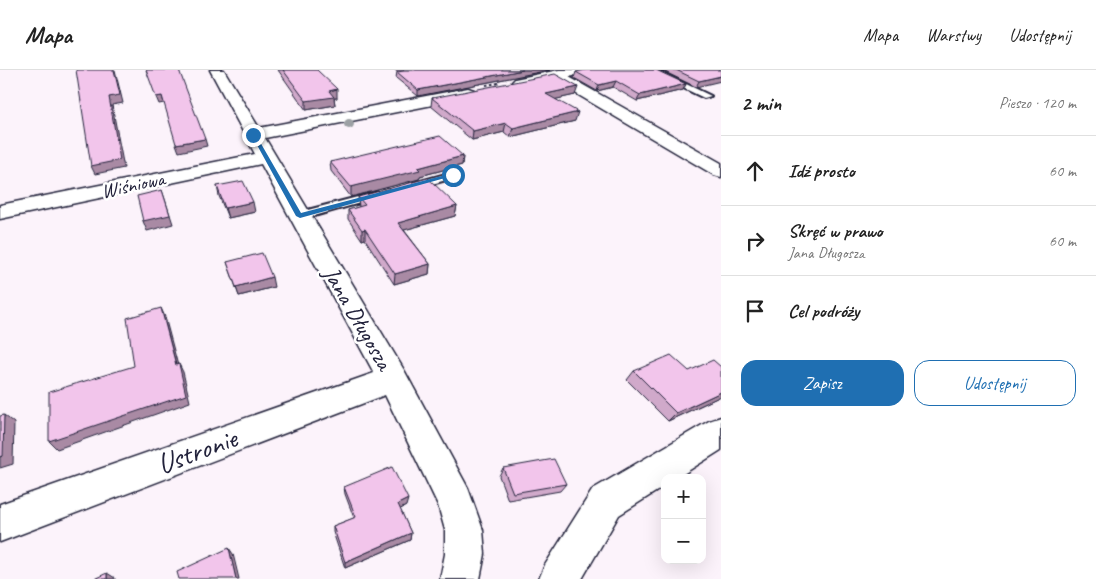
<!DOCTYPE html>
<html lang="pl">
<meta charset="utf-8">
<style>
:root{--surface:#fff;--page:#f2f2f2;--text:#222;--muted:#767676;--line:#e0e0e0;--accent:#1f6fb2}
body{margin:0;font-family:Caveat,sans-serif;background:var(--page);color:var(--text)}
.controls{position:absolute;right:15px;bottom:15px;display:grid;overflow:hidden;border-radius:10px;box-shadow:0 5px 20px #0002}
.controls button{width:45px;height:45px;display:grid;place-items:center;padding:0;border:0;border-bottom:1px solid var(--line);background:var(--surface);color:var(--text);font:25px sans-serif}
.stop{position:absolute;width:15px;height:15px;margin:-11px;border:4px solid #1f6fb2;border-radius:50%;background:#fff}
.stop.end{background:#1f6fb2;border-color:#fff;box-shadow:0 1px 5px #0008}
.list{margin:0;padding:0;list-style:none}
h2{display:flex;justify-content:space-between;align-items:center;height:65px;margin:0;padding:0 20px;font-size:21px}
h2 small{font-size:16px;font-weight:400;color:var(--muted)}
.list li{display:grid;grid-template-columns:32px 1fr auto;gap:15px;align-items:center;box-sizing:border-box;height:70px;padding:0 20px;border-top:1px solid var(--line)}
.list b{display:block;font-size:19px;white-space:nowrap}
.list p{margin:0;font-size:16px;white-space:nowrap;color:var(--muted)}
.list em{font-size:16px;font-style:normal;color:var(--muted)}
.actions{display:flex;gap:10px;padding:15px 20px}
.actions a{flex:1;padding:11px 0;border:1px solid var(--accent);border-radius:15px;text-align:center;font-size:18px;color:var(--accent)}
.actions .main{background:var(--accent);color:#fff}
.icon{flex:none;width:28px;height:28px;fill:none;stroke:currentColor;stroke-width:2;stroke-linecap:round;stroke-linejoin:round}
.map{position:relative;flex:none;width:721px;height:509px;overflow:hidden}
header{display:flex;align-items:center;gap:30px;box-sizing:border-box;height:70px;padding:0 25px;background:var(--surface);border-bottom:1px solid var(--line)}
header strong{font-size:24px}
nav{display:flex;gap:28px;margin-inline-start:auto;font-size:18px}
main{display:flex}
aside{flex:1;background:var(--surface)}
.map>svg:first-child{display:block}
</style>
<header>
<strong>Mapa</strong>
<nav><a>Mapa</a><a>Warstwy</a><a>Udostępnij</a></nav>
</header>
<main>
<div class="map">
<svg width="721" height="509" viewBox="0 0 721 509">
<rect width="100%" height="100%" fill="#fcf3fb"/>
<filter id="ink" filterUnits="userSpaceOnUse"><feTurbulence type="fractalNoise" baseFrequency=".02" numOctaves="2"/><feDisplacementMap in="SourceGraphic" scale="10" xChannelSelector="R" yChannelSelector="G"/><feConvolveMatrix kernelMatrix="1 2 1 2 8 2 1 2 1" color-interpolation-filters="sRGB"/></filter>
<g filter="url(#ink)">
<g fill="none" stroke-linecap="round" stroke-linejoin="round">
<defs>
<path id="lane" d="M 646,0 L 657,0 L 711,26 L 704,28 Z
M 453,102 L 457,103 L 458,105 L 457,107 L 414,119 L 408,116 L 410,114 Z
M 377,122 L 383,125 L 381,127 L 300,150 L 294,146 L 296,143 Z"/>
<path id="street" d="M 210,0 L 224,0 L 259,58 L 468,18 L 474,20 L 476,23 L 474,26 L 468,28 L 265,68 L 404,300 L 468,418 L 483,460 L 485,484 L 480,509 L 440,509 L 445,484 L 445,460 L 438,435 L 385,325 L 0,472 L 0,434 L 374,303 L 261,94 L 0,149 L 0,135 L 255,84 Z
M 559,0 L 589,0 L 587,3 L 569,7 L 721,93 L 721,107 L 714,105 L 553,10 L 520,17 L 515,15 L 512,12 L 515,9 Z
M 721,347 L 721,380 L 677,408 L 665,408 L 665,416 L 619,445 L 582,509 L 539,509 L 545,495 L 593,419 L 709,351 Z"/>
</defs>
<use href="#lane" stroke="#22223b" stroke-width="4"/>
<use href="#street" stroke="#22223b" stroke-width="3"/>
<path stroke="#22223b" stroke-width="2" stroke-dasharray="2.5 2.5" stroke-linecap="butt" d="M 486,15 L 499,13"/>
<use href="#lane" fill="#fff" fill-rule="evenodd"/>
<use href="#street" fill="#fff" fill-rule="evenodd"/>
</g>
<circle fill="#9ca0a4" cx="349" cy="54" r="5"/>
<path fill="#d0a9ca" stroke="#22223b" d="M 278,0 L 317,0 L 337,28 L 334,28 L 335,35 L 306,40 Z
M 395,0 L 550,0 L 418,26 L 396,8 L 397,2 L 398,2 Z
M 661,0 L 721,0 L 696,17 Z
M 576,2 L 686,14 L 683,20 L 637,31 L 613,17 L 597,21 L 574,8 Z
M 575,25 L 556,29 L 575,51 L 510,67 L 504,62 L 472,70 L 431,36 L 432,28 Z
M 463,86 L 462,95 L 420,106 L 419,109 L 351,127 L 331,101 L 330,92 Z
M 217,116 L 255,142 L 228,148 L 219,126 Z
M 358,127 L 457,136 L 455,146 L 404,160 L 430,194 L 429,204 L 394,214 L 365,169 L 362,170 L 348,149 L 348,140 L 359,137 Z
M 227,192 L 274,217 L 239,226 Z
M 634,301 L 689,301 L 721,326 L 668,351 L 627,310 Z
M 503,398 L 566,414 L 560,421 L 508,430 L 499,406 Z
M 344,417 L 406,436 L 400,439 L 411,463 L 410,470 L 345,498 L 333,462 L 333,456 L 354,448 L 345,424 Z"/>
<path fill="#a98aa4" stroke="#22223b" d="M 114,0 L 115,0 L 123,33 L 112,35 L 124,98 L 95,104 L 91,96 L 109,27 Z
M 523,0 L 550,0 L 418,26 L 418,20 Z
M 721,6 L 721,11 L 696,17 L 699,11 Z
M 616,11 L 613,17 L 597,21 L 599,15 Z
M 686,14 L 683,20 L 637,31 L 640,25 Z
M 578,17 L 575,25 L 544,32 L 546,24 Z
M 337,19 L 337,28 L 334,28 L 335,35 L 306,40 L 306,31 L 329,21 Z
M 162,26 L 164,33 L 159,34 L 156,27 Z
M 578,42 L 575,51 L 510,67 L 513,58 Z
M 506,53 L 504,62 L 472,70 L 473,61 Z
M 205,69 L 207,76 L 179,82 L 176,74 Z
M 463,86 L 462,95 L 420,106 L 419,109 L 351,127 L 351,117 L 418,98 Z
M 162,120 L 173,154 L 147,161 L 143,151 Z
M 253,132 L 255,142 L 228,148 L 225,138 Z
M 457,136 L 455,146 L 397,162 L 398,153 Z
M 365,159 L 365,169 L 362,170 L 362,160 Z
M 430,194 L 429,204 L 394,214 L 395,204 Z
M 272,207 L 274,217 L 239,226 L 236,217 Z
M 161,238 L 165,247 L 180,303 L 176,295 Z
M 179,294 L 183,302 L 190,332 L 57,379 L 49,371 Z
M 721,322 L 721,326 L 668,351 L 676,343 Z
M 4,345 L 14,353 L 13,394 L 0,398 L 0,387 Z
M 408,429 L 406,436 L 397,441 L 398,434 Z
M 411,463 L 410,470 L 345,498 L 345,492 Z
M 229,478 L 233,484 L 239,509 L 236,509 Z
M 107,503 L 115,508 L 115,509 L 107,509 Z"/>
<path fill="#f2c5eb" stroke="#22223b" d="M 76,0 L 114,0 L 120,25 L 109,27 L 120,90 L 91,96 Z
M 146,0 L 179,0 L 205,69 L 176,74 L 162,26 L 156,27 Z
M 283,0 L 317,0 L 337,19 L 329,21 L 334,27 L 306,31 Z
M 403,0 L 523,0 L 418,20 L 397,2 L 404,1 Z
M 586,0 L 656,0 L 686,14 L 640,25 L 616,11 L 599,15 L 576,2 Z
M 676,0 L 721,0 L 721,6 L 699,11 Z
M 555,4 L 578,17 L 546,24 L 578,42 L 513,58 L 506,53 L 473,61 L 432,28 Z
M 440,66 L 463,86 L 418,98 L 420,100 L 351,117 L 330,92 Z
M 428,108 L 457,136 L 398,153 L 430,194 L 395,204 L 365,159 L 362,160 L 348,140 L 365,135 L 358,127 Z
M 243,111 L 253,132 L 225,138 L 217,116 Z
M 162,120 L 170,145 L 143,151 L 137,126 Z
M 262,183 L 272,207 L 236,217 L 227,192 Z
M 161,238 L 176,295 L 179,294 L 186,325 L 49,371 L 49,322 L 134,296 L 127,248 Z
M 671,285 L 689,301 L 713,290 L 721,297 L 721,322 L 676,343 L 634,301 Z
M 4,345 L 3,386 L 0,387 L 0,346 Z
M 554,389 L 566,414 L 513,423 L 503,398 Z
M 392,397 L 408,429 L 398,434 L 411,463 L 345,492 L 333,456 L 356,447 L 344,417 Z
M 229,478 L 236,509 L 179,509 L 177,502 Z
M 107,503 L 107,509 L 94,509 Z"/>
</g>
<path fill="#1f6fb2" d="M 251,64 L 256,65 L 301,143 L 453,103 L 456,105 L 300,148 L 296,146 Z"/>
<g text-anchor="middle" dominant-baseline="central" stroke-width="5" stroke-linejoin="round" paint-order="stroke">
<g font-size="20" fill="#22223b" stroke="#fff">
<text transform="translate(133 115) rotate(-12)">Wiśniowa</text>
</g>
<g font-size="24" fill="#22223b" stroke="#fff">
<text transform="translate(358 248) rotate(60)">Jana Długosza</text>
</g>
<g font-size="29" fill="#22223b" stroke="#fff">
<text transform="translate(197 381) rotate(-20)">Ustronie</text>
</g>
</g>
</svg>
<div class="controls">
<button>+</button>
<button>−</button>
</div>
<div class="stop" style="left:453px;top:105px"></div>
<div class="stop end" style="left:253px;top:65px"></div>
</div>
<aside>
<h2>2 min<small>Pieszo · 120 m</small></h2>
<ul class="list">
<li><svg class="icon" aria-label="ahead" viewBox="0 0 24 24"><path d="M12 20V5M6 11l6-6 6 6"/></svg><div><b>Idź prosto</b></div><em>60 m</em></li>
<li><svg class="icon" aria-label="right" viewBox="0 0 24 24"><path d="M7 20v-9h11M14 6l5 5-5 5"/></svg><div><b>Skręć w prawo</b><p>Jana Długosza</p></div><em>60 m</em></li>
<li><svg class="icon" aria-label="arrive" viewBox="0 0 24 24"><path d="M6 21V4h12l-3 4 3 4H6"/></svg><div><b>Cel podróży</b></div></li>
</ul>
<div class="actions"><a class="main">Zapisz</a><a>Udostępnij</a></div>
</aside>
</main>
